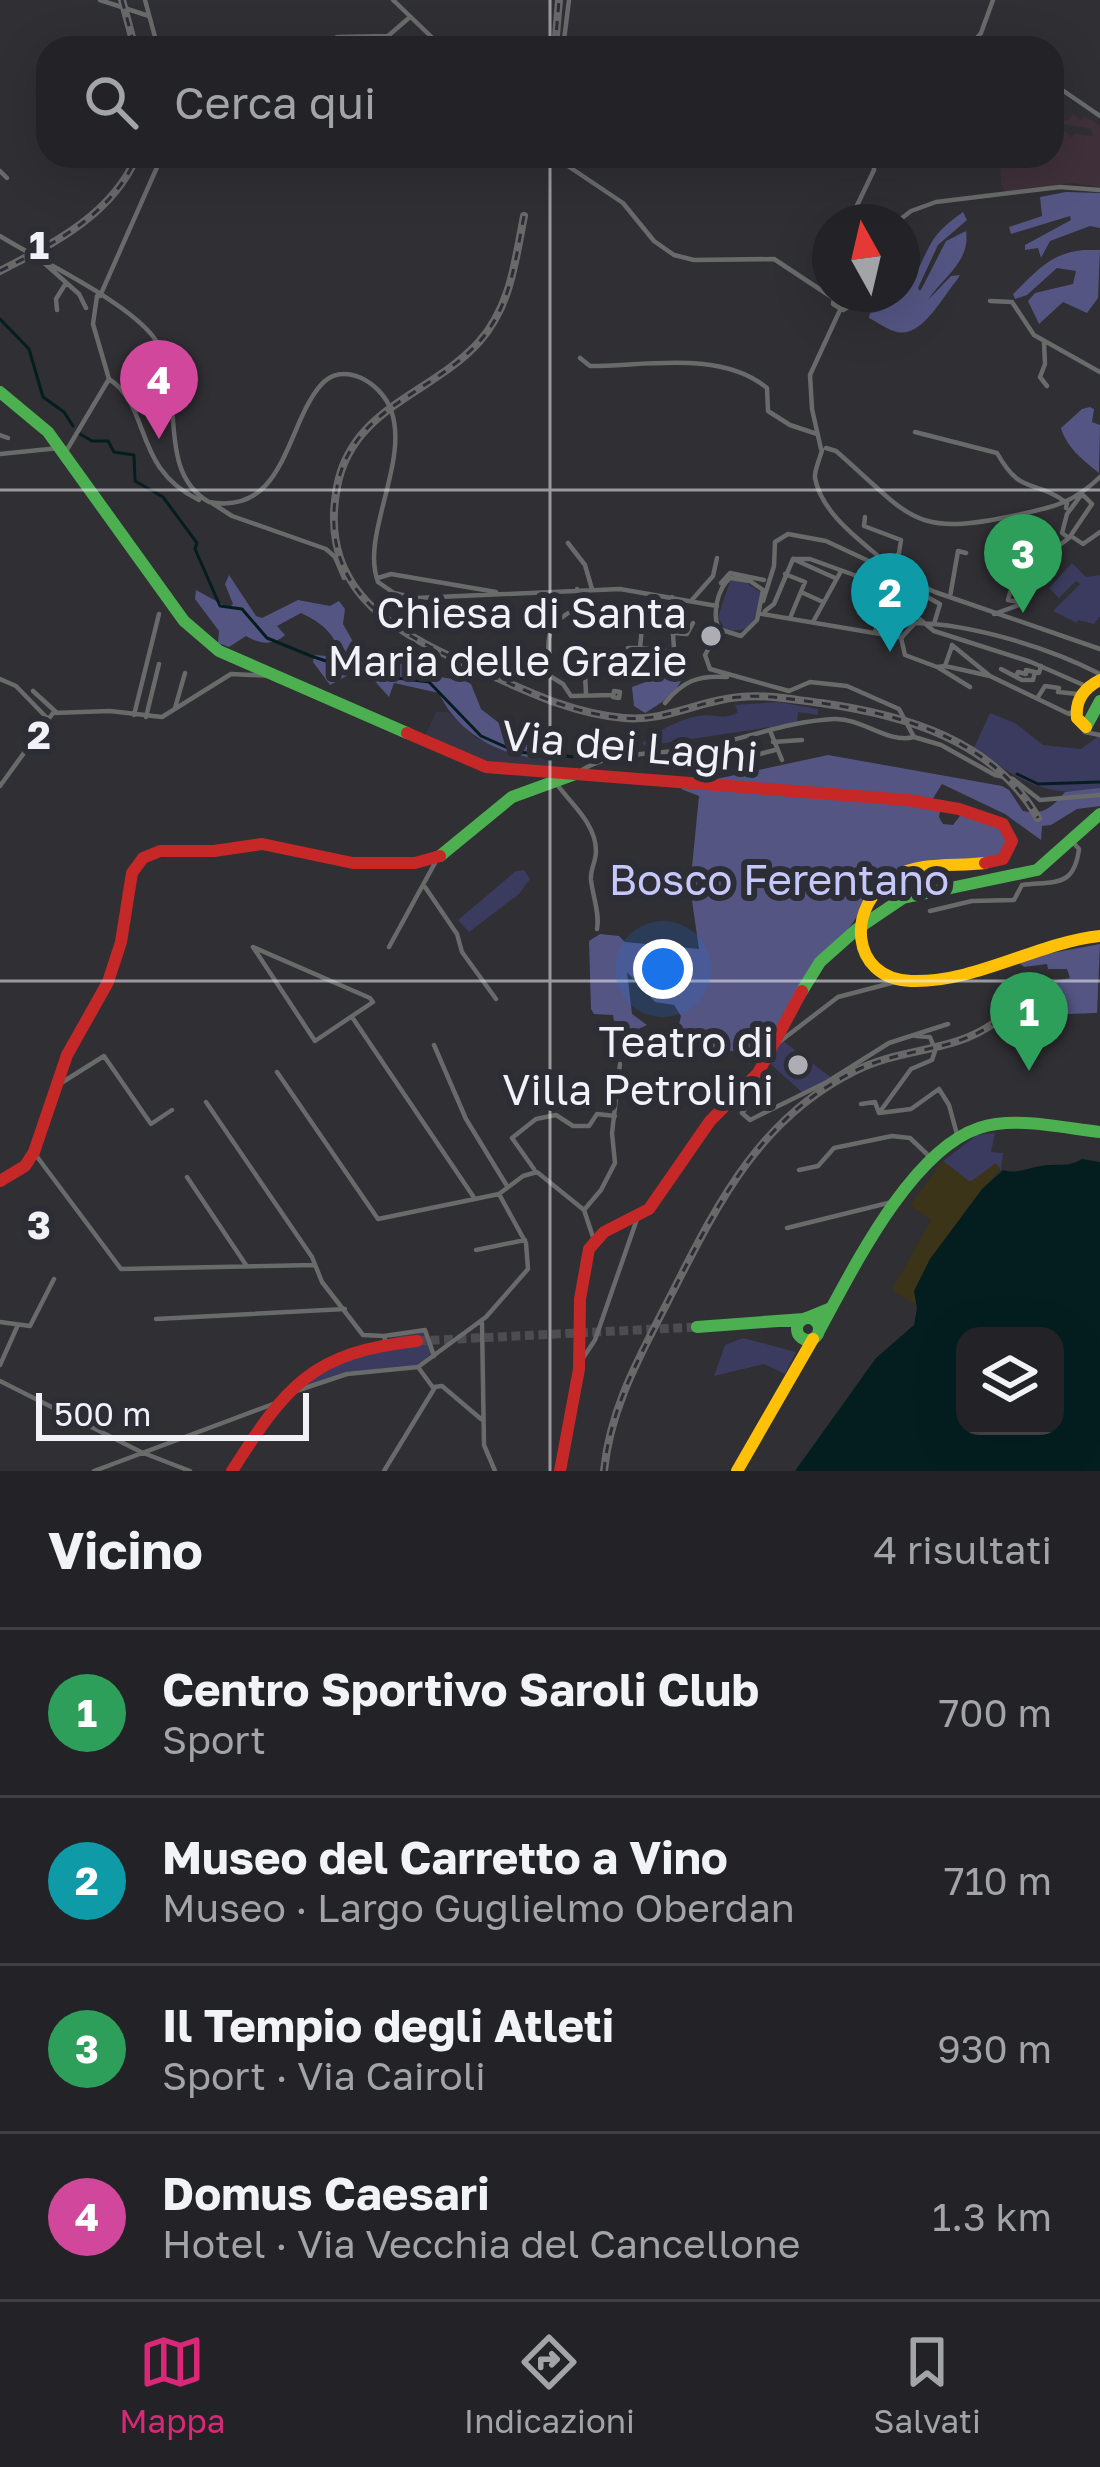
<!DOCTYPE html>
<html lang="it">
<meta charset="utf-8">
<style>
:root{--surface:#232327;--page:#2f2f33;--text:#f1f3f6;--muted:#a3a4a7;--line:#404044;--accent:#db2777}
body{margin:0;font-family:"Golos Text",sans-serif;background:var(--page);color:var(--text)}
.controls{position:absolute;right:36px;bottom:36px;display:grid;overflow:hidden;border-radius:24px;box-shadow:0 12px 48px #0002}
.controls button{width:108px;height:108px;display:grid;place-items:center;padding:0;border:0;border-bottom:3px solid var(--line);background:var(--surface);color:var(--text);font:60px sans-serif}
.compass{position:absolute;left:812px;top:204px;width:108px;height:108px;border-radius:50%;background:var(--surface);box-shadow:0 12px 48px #0002;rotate:352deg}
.scale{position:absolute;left:36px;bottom:30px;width:273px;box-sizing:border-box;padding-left:12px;border:6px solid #f1f1f7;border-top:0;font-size:33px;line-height:42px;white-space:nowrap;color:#f1f1f7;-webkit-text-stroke:9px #2d2d36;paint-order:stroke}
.you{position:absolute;left:663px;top:969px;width:42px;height:42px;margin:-30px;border:9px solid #fff;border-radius:50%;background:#1a73e8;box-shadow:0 0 0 18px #1a73e833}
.badge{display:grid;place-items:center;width:78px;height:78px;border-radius:50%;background:var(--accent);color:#fff;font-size:39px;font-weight:700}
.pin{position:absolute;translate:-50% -99px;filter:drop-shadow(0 3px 6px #0008)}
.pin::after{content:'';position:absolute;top:63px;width:42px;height:36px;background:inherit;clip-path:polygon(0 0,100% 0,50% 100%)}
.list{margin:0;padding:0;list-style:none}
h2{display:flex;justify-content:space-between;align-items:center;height:156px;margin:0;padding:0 48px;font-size:51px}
h2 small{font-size:39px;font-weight:400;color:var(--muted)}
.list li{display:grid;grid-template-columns:78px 1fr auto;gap:36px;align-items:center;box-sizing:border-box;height:168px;padding:0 48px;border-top:3px solid var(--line)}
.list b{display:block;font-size:45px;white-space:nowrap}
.list p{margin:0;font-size:39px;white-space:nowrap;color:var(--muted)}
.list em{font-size:39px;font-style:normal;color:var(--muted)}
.icon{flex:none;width:66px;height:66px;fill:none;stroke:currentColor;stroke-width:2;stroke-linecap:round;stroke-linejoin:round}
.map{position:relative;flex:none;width:1100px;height:1471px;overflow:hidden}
.search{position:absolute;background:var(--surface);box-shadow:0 12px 48px #0002;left:36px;right:36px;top:36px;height:132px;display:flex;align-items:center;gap:30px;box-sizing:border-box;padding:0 42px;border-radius:36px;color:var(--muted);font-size:45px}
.sheet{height:828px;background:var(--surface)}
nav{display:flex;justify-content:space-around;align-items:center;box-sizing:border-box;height:168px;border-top:3px solid var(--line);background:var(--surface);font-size:33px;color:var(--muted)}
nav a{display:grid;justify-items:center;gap:6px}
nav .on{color:var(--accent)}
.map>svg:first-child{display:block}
</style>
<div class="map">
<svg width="1100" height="1471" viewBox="0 0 1100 1471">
<rect width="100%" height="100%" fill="#2f2f34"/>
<path fill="#353544" d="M 436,712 L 448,712 L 476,738 L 517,755 L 550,758 L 549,769 L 486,765 L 424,737 Z"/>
<path fill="#3f3039" d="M 1052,114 L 1067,121 L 1073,114 L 1081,120 L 1085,116 L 1100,126 L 1100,187 L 1072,183 L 1006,193 L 1001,185 L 1000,156 L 1052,156 L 1052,131 L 1067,132 L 1072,138 L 1074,134 L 1093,136 L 1091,129 L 1052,122 Z"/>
<path fill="#3b3b5f" d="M 1072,563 L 1086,577 L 1100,575 L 1100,616 L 1094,624 L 1078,620 L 1077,623 L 1053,611 L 1080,584 L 1076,581 L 1059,598 L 1049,588 Z
M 730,581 L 744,581 L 760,592 C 759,617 750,638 724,628 L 718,617 Z
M 778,702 L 818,709 L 818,715 L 798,712 L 797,723 L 645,746 L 642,743 C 659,731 677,720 698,716 C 714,713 723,721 738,712 L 735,705 Z
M 990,713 L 1015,723 L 1043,745 L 1081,749 L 1100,735 L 1100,788 C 1046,801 1016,778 974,748 Z
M 524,870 L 530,879 L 519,894 L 469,932 L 458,920 L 516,871 Z
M 783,1041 L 833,1079 L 804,1094 L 766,1060 L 771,1048 Z
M 995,1133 L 991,1152 L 1003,1153 L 1001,1171 L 996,1164 L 970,1182 L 943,1161 L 977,1135 Z
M 425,1331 L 431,1354 L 417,1365 L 346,1372 L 291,1391 L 342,1357 L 417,1339 L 387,1337 Z
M 743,1338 L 796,1352 L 785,1374 L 764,1364 L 714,1376 L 725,1345 Z"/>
<path fill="#555584" d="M 1066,192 L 1100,193 L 1100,228 L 1090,226 L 1050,241 L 1041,258 L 1038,248 L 1025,250 L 1025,245 L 1071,220 L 1070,216 L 1011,234 L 1009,227 L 1042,216 L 1040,197 Z
M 963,212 L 967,220 L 938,245 L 918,288 L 920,291 L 924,284 L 946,241 L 966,231 C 971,261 943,277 928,300 L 951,276 L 960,275 L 957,280 C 943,296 922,338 897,332 C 888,330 877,322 869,318 L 870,313 C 910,308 915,269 933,240 C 941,228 952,220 963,212 Z
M 1083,250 L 1100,250 L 1098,298 L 1087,313 L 1063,302 L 1039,324 L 1028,301 L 1035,293 L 1073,284 L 1076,271 L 1057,268 L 1027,295 L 1015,299 L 1013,294 C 1037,271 1049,254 1083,250 Z
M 1090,407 L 1094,409 L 1092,422 L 1100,425 L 1099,473 C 1083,460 1067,448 1061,428 L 1082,409 Z
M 229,575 L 256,616 L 262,618 L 298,600 L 330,606 L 339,601 L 345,609 L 343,624 L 360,654 C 389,659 414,668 441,677 C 453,680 460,677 471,684 L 481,709 L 535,751 L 534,758 C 494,753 456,730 439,693 L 394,683 L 389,697 L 371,677 L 352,673 L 330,685 L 313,662 L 314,655 L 340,657 C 336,634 322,623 301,613 L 277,626 L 285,635 C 273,646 259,644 246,636 L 229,647 L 218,643 L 219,631 L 195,599 L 196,590 L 229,608 L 233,604 L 225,584 Z
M 683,675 C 679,692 660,704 645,713 L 634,706 L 632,687 L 662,676 Z
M 828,755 L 1002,786 L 1009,790 L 1023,811 C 1042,816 1053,807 1065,792 L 1100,788 L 1100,806 L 1077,809 L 1051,825 L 1042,826 L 1041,840 L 1005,814 L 942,784 L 932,800 L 707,781 Z
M 685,785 L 941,807 L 939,817 L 943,824 L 953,825 L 962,813 L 999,823 L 1010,839 L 1001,858 L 916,868 L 878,885 L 764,1055 L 717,1049 L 704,1043 L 708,1034 L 678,1028 L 681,1016 L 674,1005 L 655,1002 L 627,972 L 632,1014 L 647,1025 L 632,1032 L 629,1054 L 620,1053 L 613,1015 L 594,1014 L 591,1009 L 589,941 L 600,934 L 619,936 L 625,942 L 699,949 L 690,887 L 699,796 L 681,789 Z
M 1100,944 L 1097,1013 L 1066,1014 L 1055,1006 L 1062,990 L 1048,989 L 1044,983 L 1070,978 L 1067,969 L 1048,969 L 1047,964 L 1024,967 L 1019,963 L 1019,959 Z"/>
<path fill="#3c3419" d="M 943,1161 L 970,1182 L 996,1163 L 1000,1168 L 930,1259 L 915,1304 L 892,1290 L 931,1220 L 910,1205 Z"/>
<path fill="#041e1f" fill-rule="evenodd" d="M 1082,1159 L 1100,1162 L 1100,1471 L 795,1471 L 876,1358 L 914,1325 L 917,1308 L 914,1291 L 930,1259 L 982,1189 L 1003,1170 C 1018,1174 1023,1169 1041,1166 C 1057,1163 1068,1168 1082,1159 ZM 965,1336 L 1055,1336 L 1055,1426 L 965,1426 Z"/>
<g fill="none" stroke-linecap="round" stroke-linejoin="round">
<path stroke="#041e1f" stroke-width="3" d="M 0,319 L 29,349 L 43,397 L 64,412 L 73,426
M 80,434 L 92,441 L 108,441 L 114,452 L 134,455 L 135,481 L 163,497 L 197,543 L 195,549 L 220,606 L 242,609 L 267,638 L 311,656 L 365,674 L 429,682 L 481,736 L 517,752 L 577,757 L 616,753
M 1017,774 L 1038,784 L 1100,782"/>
<path stroke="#4c4c51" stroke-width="9" stroke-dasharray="9 4.5" stroke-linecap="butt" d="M 417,1341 L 697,1327"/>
<path stroke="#696a6a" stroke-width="4.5" d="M 100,0 L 149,16
M 145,0 L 158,48
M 393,0 L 443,48
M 337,37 L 388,36
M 385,48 L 388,36 L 410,17
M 563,48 L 569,0
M 969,48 L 981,33 L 993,0
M 1052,83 L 1100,116
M 553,156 L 623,203 L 654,241 L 674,255 L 694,260 L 774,259 L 833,298
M 0,171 L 7,178
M 849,222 L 874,170 L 874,156
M 897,222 L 911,211 L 936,202 L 1060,187 L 1100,190
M 0,236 C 40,261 129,302 155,339 C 188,387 153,470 209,502 C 285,516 286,426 320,386 C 343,358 382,384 391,410 C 410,462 360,535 378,582
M 43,262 L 79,294 L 86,308
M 823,289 L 830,273
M 835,294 L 833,304 L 843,310 L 853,304 L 851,294
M 100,296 L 162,156
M 990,301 L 1012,302 L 1034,335 L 1100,372
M 57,310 L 56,299 L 66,283
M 1044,342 L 1045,364 L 1040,377 L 1047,386
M 580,358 L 590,366 C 646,366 721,350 767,388 L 768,411 L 790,425 L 817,434
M 109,379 C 152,407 132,468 199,500
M 915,432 L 997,453 C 1022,497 1032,477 1067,503 L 1066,508
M 0,435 L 8,438
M 826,448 L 836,451 C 912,517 911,538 1017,515 C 1053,507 1072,504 1100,477
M 821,449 L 812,409 L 810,375 L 840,310
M 822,450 C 820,459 814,470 815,478 C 822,516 866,544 891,567
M 65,453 L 109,379 L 93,324 L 97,296
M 0,454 L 59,448
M 1082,494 L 1092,504 L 1069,538 L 1062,533 L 1067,514 Z
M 212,503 L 232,516 L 326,549 L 335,557 L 344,578
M 865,517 L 864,526 L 901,540 L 899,553 L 889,566
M 1071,536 L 1083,544 L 1100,532
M 568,543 L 585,565 L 592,589
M 793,559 L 810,559 L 876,583 L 934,631 L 1031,662 L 1088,687
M 793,559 L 835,578
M 785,574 L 805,582 L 790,618
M 378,578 L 391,574 L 496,592
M 730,578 L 750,581 L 763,590 L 757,620 L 741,636 L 719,629 C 712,615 717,589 730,578 Z
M 378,582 L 394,593 L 416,598 L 620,589 L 717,606
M 721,583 L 730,573 L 764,580
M 884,587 L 890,577 L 940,604 L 934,624
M 577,589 L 576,609 C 542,625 548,641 550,676 L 563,684 L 571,696 L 612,695
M 801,592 L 823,602
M 950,597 L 958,551 L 966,553
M 691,601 L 713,576 L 717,558
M 763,601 L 774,566 L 775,542 L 788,534 L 826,541 L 935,592 L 1100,649
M 1019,602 L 1008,600 L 1017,567 L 1035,562
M 765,611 L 774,604 L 793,559
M 762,614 L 898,637
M 994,614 L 1019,605 L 1032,566 L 1069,538
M 669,622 L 643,617 L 640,648 L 674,652 C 674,632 669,617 672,597
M 813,622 L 841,571
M 674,633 L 687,634 L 693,623
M 875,633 L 886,589
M 901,638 L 915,623 C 972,624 1050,648 1100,674
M 901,638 L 905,655 L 937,667 L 945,666 L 952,646
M 952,645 L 990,676 L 1069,714 L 1074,710
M 627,653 L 628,648 L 640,648
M 945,666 L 990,676
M 666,668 L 673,663 L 674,652
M 939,668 L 970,687
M 1001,669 L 1022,680 L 1033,680 L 1035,672
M 585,675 L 586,694
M 1016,676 L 1018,672 L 1026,674 L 1026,670 L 1039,673 L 1041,666
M 0,679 L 16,686 L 47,718
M 33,691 L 56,712
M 614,691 L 620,692 L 619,698 L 613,697 Z
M 1038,697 L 1045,686 L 1059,688 L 1058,692 L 1078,694
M 665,703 C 683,681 698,675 727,677
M 175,708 L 185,673
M 134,715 L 159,614
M 146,717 L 159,664
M 1085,732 L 1100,735
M 771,733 L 782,760
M 914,737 L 941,745 L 995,775 L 1013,779 L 1040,800 L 1100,795
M 773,742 L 802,740
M 698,748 L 703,769 L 775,750
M 579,772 C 612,749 658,756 697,748 C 742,740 788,721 834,719 C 863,718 887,744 914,737 L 899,709 L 847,686 L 810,682 L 789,691 L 710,669 L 705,655 L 719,629
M 556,783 C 570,803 596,823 596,851 C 596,862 590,869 591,880 C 593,897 600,914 597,929
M 0,786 L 53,713 L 110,711 L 162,717 L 231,674 L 273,676
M 425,887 L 457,934 L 462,952 L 496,999
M 930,911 L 972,901 L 1014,900 L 1022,885 C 1055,881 1074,888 1079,849 L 1071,840
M 253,947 L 370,998 L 373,1002 L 315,1041 Z
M 389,947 L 436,861
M 352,1017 L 475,1199
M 916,1036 L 930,1037 L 934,1047
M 434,1045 L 466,1119 L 507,1186
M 774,1046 L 838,997 L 899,981
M 935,1051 L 932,1060 L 911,1069 L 879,1113 L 911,1109 L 939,1089 L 949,1105 L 958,1138
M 277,1072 L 378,1219 L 499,1194
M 58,1085 L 104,1056 L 151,1124 L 172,1110
M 737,1099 L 759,1091 L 742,1113 L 750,1120 L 827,1082 L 889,1043 L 948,1024
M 206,1102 L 312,1257 L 322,1282 L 363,1335 L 384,1336 L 386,1343
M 861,1104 L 875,1102 L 879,1113
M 35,1154 L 121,1269 L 314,1265
M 534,1169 L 512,1138 L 536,1119 L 556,1115 L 573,1126 L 589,1126 L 597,1114 L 615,1116
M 799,1170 L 818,1166 L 834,1148 L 892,1136 L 910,1138 L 931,1158
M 187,1177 L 246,1265
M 584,1210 L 601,1190 L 615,1163 L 612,1133 L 620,1064
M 787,1228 L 892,1202
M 476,1250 L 525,1240
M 156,1319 L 345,1309
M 0,1322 L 30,1326 L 54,1279
M 482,1323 L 484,1445 L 495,1471
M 384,1336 L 425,1330 L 434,1356
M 583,1358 L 595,1340 L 637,1219
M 0,1365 L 17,1327
M 0,1381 L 141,1452 L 190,1471
M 434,1387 L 442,1386 L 481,1419
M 293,1392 L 347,1374 L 418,1367 L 486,1317 L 528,1269 L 526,1243 L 499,1194 L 523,1176 L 537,1172 L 584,1210 L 594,1240
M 94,1471 L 276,1403
M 384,1471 L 434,1389 L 418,1367"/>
<path stroke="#4caf50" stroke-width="12" d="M 0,392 L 48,432 L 184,621 L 219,651 L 407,733
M 1086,727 L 1100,701
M 440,856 L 512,797 L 575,774
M 802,991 L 820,962 L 857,929 L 903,898 L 1037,870 L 1100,814
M797 1329a11 11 0 1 1 22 0a11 11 0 1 1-22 0Z
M 697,1327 L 804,1319 L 831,1308
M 819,1331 C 852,1271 910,1151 979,1128 C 1015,1116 1063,1128 1100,1132"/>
<path stroke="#ffc107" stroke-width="12" d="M 1086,727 L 1077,718 C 1075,700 1084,688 1100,680
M 985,863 C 956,867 921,861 894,877 C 846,904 849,979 911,981 C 976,983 1036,943 1100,936
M 737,1471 L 813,1339"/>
<path stroke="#c62828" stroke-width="12" d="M 407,733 L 486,767 L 907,800 L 959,809 L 1003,824 L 1012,841 L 1003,859 L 985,863
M 0,1181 L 25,1166 L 34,1152 L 67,1055 L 108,982 L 121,942 L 132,873 L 143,858 L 160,851 L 214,851 L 262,844 L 353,863 L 415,863 L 440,856
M 232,1471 C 286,1386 312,1352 417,1341
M 560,1471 L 579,1369 L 580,1299 L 589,1249 L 604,1232 L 649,1209 L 710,1121 L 758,1073 L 802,991"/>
<defs>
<path id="rail" d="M 122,0 L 135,48
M 555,48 L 559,0
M 524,216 C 515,261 511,306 479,342 C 431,395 352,407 337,487 C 316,597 403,636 486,673 C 531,693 574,714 624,718 C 665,722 700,700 740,697 C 767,694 794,700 821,703 C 905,715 993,740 1038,818
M 0,271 C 54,243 112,215 137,156
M 604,1471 C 610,1408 640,1356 668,1301 C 715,1209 757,1119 855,1071 C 911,1043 965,1056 1013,1007"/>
</defs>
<use href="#rail" stroke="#69696a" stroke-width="8"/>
<use href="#rail" stroke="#2d2d36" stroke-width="3" stroke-dasharray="9" stroke-linecap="butt"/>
</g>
<path fill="none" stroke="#f1f1f7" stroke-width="3" stroke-opacity="0.55" d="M 550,0 L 550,48M 550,156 L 550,1471M 0,490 L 1100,490M 0,981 L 1100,981"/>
<g fill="#adadb3" stroke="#2d2d36" stroke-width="4.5">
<circle cx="711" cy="636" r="12"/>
<circle cx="798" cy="1065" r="12"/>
</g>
<g text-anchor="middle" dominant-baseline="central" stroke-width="12" stroke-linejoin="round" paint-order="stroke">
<g font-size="42" fill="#f1f1f7" stroke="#2d2d36" text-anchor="end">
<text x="687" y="612">Chiesa di Santa<tspan x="687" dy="48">Maria delle Grazie</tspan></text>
<text x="774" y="1041">Teatro di<tspan x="774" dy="48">Villa Petrolini</tspan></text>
</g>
<g font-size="42" fill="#f1f1f7" stroke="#2d2d36">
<text transform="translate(630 745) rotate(5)">Via dei Laghi</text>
</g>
<g font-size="42" fill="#c6c8fb" stroke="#2d2d36">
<text x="779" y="879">Bosco Ferentano</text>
</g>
</g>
<g font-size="39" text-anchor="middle" font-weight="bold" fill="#f1f1f7" stroke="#2d2d36" stroke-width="12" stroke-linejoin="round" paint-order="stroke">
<text x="39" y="259">1</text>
<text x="39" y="749">2</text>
<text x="39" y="1239">3</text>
</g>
</svg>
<div class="controls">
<button><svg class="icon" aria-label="layers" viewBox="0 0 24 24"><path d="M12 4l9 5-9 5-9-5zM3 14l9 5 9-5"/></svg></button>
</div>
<svg class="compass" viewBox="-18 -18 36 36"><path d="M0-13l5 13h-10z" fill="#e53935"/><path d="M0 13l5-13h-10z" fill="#a3a4a7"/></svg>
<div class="scale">500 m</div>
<div class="you"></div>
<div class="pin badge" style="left:1029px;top:1071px;background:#2e9e5b">1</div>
<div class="pin badge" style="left:890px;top:652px;background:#0f9aa8">2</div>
<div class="pin badge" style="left:1023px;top:613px;background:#2e9e5b">3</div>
<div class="pin badge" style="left:159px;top:439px;background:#d1479c">4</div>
<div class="search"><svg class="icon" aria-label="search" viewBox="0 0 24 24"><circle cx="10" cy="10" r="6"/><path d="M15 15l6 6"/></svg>Cerca qui</div>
</div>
<section class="sheet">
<h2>Vicino<small>4 risultati</small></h2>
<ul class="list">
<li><span class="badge" style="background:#2e9e5b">1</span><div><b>Centro Sportivo Saroli Club</b><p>Sport</p></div><em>700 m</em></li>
<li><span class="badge" style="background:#0f9aa8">2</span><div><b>Museo del Carretto a Vino</b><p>Museo · Largo Guglielmo Oberdan</p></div><em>710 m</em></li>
<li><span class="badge" style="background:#2e9e5b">3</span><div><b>Il Tempio degli Atleti</b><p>Sport · Via Cairoli</p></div><em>930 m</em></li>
<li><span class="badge" style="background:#d1479c">4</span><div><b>Domus Caesari</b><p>Hotel · Via Vecchia del Cancellone</p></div><em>1.3 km</em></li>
</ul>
</section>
<nav>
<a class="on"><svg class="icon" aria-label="map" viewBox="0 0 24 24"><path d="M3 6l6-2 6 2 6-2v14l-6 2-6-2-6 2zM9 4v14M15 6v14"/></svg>Mappa</a>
<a><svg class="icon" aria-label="directions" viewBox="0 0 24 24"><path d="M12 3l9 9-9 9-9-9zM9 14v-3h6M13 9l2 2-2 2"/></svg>Indicazioni</a>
<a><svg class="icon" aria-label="saved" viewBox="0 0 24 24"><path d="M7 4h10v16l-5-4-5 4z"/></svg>Salvati</a>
</nav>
